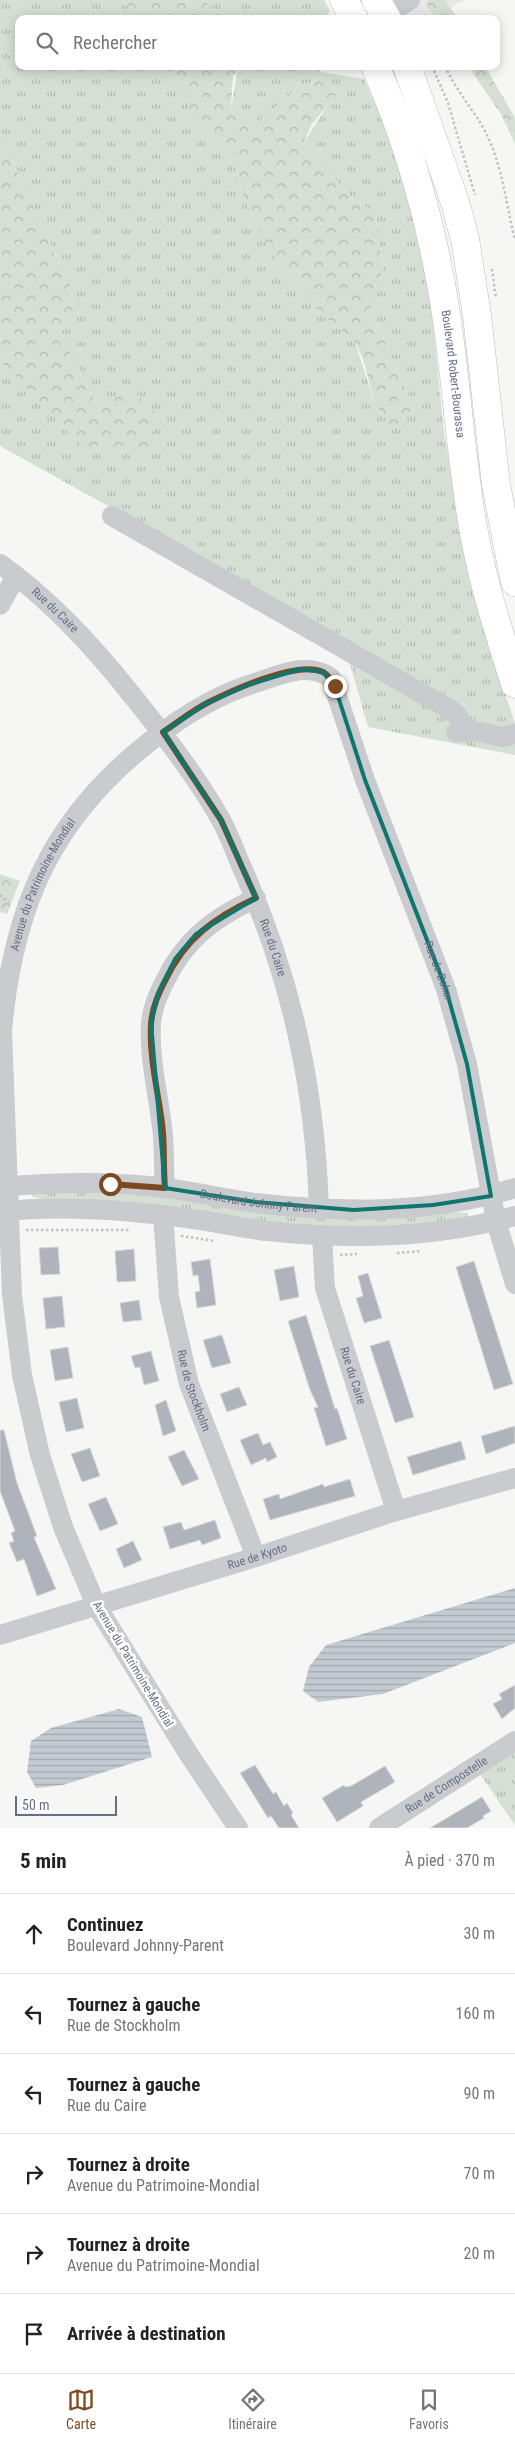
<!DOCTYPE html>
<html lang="fr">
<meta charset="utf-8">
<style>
:root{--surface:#fff;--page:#f2f2f2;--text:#222;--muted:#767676;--line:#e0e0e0;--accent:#7c4921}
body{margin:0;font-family:"Roboto Condensed",sans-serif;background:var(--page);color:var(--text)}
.scale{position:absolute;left:15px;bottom:12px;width:102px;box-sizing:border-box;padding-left:5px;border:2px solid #657086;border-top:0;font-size:14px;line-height:18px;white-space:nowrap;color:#657086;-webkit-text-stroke:4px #fff;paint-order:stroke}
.stop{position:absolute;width:15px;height:15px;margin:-11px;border:4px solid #7c4921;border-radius:50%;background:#fff}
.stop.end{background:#7c4921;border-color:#fff;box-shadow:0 1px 5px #0008}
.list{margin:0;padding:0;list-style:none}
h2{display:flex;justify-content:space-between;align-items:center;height:65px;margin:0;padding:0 20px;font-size:21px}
h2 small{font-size:16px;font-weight:400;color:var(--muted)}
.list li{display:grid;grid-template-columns:32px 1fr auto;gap:15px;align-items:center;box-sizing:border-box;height:80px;padding:0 20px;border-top:1px solid var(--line)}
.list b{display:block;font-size:19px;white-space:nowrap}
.list p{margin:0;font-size:16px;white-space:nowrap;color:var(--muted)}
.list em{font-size:16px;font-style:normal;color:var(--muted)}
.icon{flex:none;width:28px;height:28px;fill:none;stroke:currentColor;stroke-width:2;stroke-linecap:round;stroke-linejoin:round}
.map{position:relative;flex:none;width:515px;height:1828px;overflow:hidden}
.search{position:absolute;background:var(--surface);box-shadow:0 2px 12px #0003;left:15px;right:15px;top:15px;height:55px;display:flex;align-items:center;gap:12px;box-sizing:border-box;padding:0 18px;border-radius:10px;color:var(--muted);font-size:19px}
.sheet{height:545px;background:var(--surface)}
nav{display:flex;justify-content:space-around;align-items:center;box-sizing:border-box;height:70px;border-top:1px solid var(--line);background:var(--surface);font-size:14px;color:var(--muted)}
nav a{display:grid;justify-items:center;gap:2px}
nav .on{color:var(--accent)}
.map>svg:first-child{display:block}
</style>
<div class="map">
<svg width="515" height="1828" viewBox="0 0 515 1828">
<defs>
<pattern id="grass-tufts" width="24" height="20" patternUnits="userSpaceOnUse" patternTransform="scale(1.25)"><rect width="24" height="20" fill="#d6dfd4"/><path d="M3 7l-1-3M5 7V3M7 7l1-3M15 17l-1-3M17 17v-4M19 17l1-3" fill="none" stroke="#b1b9b2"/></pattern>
<pattern id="forest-crowns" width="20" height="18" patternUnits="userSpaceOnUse" patternTransform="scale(1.25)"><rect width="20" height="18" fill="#d6dfd4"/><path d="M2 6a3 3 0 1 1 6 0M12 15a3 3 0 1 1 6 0" fill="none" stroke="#b1b9b2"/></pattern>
<pattern id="water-rules" width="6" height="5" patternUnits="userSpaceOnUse" patternTransform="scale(1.25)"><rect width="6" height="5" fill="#c3cad1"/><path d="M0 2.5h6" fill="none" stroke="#a2a8af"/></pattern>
</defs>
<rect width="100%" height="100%" fill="#f6f7f4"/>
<path fill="#e7e8e7" d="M 400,0 L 465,0 L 427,19 L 411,19 Z"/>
<path fill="url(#grass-tufts)" d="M 0,0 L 121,0 L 139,19 L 19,19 L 19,66 L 172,66 L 199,129 L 235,161 L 242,192 L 269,252 L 299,282 L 318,311 L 355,342 L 375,404 L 393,430 L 414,408 L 367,302 L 383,270 L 376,214 L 350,196 L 303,144 L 329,103 L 323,78 L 299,87 L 257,123 L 231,109 L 237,73 L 246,66 L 317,66 L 321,72 L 364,79 L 412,186 L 431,304 L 444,432 L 469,579 L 515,724 L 515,755 L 368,727 L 342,636 L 0,446 L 0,362 L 12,372 L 97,406 L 61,334 L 74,308 L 69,278 L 60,264 L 0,135 Z
M 203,0 L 324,0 L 330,11 L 325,19 L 233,19 L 214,10 Z
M 75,1191 L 468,1213 L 468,1218 L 428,1225 L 335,1229 L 61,1202 L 32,1197 L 32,1192 Z
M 515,1750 L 515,1825 L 475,1767 Z"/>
<path fill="url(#forest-crowns)" d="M 121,0 L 203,0 L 214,10 L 233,19 L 139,19 Z
M 429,0 L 445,0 L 458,19 L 436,19 L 426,4 Z
M 172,66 L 246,66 L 233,75 L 231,108 L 257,123 L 299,87 L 323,78 L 338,94 L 312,124 L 303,144 L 350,196 L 376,214 L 383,270 L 367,302 L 414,408 L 393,430 L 375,404 L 363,359 L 355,342 L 318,311 L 299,282 L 269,252 L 242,192 L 235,161 L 199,129 Z
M 468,66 L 485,66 L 515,118 L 515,144 L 501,114 Z
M 0,135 L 60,264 L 69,278 L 74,308 L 61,334 L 97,406 L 132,388 L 156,415 L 150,448 L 83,448 L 12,372 L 0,362 Z
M 0,874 L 20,881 L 7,914 L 0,912 Z"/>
<path fill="url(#water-rules)" d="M 515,1588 L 515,1643 L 383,1694 L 318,1702 L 303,1691 L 309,1667 L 326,1645 Z
M 119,1709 L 142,1717 L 152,1757 L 63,1785 L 36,1788 L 27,1772 L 31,1741 L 51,1728 Z"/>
<path fill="#afb4bc" stroke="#d8d8d6" d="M 58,1247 L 60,1274 L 41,1275 L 39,1248 Z
M 134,1249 L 136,1281 L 117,1282 L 115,1251 Z
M 210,1259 L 216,1305 L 197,1308 L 195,1292 L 200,1291 L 198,1275 L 193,1276 L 191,1262 Z
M 474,1261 L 513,1384 L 494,1390 L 456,1267 Z
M 294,1266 L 299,1297 L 280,1301 L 274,1270 Z
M 368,1273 L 382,1318 L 364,1323 L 356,1298 L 363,1296 L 358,1276 Z
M 62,1296 L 65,1327 L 46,1329 L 43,1298 Z
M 139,1300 L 142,1320 L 123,1322 L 120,1303 Z
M 306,1315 L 335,1409 L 337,1408 L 347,1439 L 326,1446 L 314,1408 L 318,1407 L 310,1390 L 288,1321 Z
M 222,1335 L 231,1363 L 212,1368 L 203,1340 Z
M 389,1340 L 414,1417 L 395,1423 L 370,1346 Z
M 68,1347 L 73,1378 L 55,1381 L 50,1350 Z
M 151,1351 L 159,1381 L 144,1385 L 140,1367 L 135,1368 L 131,1356 Z
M 239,1387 L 247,1405 L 227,1412 L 220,1394 Z
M 77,1398 L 84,1428 L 66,1432 L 59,1402 Z
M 166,1400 L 176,1431 L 163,1436 L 155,1405 Z
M 515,1426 L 515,1443 L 486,1454 L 481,1436 Z
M 0,1430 L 4,1430 L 17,1483 L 37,1536 L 34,1537 L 56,1589 L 37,1596 L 24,1559 L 17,1562 L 9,1543 L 14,1541 L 11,1533 L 15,1531 L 0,1491 Z
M 258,1433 L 263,1445 L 270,1442 L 277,1457 L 267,1462 L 266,1458 L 251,1465 L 240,1440 Z
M 461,1441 L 466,1459 L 413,1475 L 407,1457 Z
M 90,1448 L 100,1476 L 82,1482 L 71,1454 Z
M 184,1450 L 199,1479 L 182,1486 L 168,1457 Z
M 350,1479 L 355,1496 L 270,1520 L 263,1499 L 279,1494 L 280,1499 L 323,1484 L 324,1487 Z
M 106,1497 L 118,1524 L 100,1531 L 88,1504 Z
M 215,1520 L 221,1538 L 202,1545 L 200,1540 L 170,1549 L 163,1527 L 181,1522 L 184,1530 Z
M 133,1541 L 142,1560 L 124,1568 L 116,1549 Z
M 515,1685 L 515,1708 L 502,1719 L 493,1704 L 502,1699 L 499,1694 Z
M 255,1765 L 273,1794 L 276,1792 L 284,1806 L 287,1803 L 293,1813 L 291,1815 L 299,1828 L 279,1828 L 271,1816 L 268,1818 L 240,1773 Z
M 385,1766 L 395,1782 L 361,1802 L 363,1806 L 337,1822 L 322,1798 L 344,1785 L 345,1787 L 351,1786 Z
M 482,1797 L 491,1811 L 483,1816 L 484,1818 L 467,1828 L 430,1828 Z"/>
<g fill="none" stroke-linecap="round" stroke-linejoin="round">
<defs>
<g id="highway">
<path d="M 344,0 L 354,19"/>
<path d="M 376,0 L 387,19"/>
<path id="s8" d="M 375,66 C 411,147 434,233 447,320 C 457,389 461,459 473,527 C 482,581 499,632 515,684"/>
<path d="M 407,66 L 455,202 L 465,239 L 477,315 L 496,485 L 515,582"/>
</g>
</defs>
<use href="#highway" stroke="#bbbcc0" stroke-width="29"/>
<path stroke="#c0c1c4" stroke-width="2.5" stroke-dasharray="2.5 2.5" stroke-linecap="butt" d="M 432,66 L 448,103 L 475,195
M 445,66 C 456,91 475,111 487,135 C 503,168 506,205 515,240
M 492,269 L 496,298
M 0,895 L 11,905
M 26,1230 L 131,1230
M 181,1236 L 215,1241
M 397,1253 L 422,1251
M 340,1255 L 357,1254"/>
<g stroke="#c9cbcf" stroke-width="20">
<path d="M 382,19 L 410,0"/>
<path d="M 112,516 L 451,710 L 457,715 L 468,732"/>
<path id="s1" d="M 0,564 C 51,600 93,646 131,694 C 163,734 196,775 221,820 C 230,836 236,855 244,872 C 292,981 315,1089 319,1208"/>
<path d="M 0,605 L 16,576"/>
<path d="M 456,732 L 475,731 L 502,737 L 515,734"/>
<path id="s2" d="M 0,1187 C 55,1182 111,1181 166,1188 C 196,1192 226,1199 256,1203 C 342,1213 431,1214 515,1188"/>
<path d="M 165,1188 C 163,1168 165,1147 162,1127 C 158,1093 149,1058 151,1024 C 152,1010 158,994 165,981 C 185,939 214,918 256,898"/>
<path d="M 0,1212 C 63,1204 137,1211 200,1220 C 222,1223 245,1229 267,1231 C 349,1240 435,1238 515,1216"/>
<path id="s3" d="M 163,1215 L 169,1297 L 189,1384 L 256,1557"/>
<path id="s4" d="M 322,1236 L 325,1288 L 396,1511"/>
<path id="s5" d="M 0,1635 L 256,1557 L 396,1511 L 515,1478"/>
<path id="s6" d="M 238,1828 L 188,1753 L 96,1605 L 63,1527 L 40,1455 L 22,1375 L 12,1295 L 2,1031 C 13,906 52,817 153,739 C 184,715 218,694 255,683 C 280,675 308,661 331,678 L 365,780 L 446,989 L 467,1064 L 496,1221 L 515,1284"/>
<path id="s7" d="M 379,1828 L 515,1741"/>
</g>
<use href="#highway" stroke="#fff" stroke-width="28"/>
</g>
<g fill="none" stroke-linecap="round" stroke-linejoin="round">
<path stroke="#7c4921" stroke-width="6" d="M 110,1184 L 165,1188 C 163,1166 165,1145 162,1123 C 158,1091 149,1057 151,1024 C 152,1010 158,994 165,981 C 185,938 214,918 256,898 L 221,820 L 163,732 C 178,722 193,710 209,702 C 233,690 298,660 323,672 C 329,675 332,681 335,686"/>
</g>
<path fill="none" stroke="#0f766e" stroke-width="4" stroke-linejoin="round" d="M 300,669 L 323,672 L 335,687 L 365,780 L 446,989 L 467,1064 L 491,1196 L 433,1205 L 354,1210 L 255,1202 L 165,1188 L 151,1023 L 158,994 L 175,959 L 196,934 L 256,898 L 221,820 L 163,732 L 207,703 L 248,685 Z"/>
<g text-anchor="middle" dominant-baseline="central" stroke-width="5" stroke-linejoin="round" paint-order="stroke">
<g font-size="12" fill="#657086" stroke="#fff">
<text stroke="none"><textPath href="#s8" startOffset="319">Boulevard Robert-Bourassa</textPath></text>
<text stroke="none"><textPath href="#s1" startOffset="72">Rue du Caire</textPath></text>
<text stroke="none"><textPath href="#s6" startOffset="1005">Avenue du Patrimoine-Mondial</textPath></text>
<text stroke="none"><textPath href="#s1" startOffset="478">Rue du Caire</textPath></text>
<text stroke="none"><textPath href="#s6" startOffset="1700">Rue de Dakar</textPath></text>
<text stroke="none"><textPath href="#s2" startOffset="260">Boulevard Johnny-Parent</textPath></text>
<text stroke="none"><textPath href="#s4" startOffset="144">Rue du Caire</textPath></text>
<text stroke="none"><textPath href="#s3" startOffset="179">Rue de Stockholm</textPath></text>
<text stroke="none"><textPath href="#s5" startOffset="269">Rue de Kyoto</textPath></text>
<text transform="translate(133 1664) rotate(59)">Avenue du Patrimoine-Mondial</text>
<text stroke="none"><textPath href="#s7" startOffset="80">Rue de Compostelle</textPath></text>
</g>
</g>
</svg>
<div class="scale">50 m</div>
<div class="stop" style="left:110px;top:1184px"></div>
<div class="stop end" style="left:335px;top:686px"></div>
<div class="search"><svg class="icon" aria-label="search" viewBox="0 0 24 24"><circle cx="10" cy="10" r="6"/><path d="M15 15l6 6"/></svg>Rechercher</div>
</div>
<section class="sheet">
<h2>5 min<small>À pied · 370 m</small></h2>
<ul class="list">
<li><svg class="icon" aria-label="ahead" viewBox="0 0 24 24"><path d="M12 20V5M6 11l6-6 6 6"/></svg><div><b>Continuez</b><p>Boulevard Johnny-Parent</p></div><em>30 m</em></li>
<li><svg class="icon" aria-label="left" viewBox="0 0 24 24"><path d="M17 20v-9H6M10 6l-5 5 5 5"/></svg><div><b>Tournez à gauche</b><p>Rue de Stockholm</p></div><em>160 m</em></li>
<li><svg class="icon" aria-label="left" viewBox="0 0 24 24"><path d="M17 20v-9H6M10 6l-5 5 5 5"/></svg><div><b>Tournez à gauche</b><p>Rue du Caire</p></div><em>90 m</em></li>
<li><svg class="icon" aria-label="right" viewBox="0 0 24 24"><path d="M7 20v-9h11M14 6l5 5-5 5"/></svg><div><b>Tournez à droite</b><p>Avenue du Patrimoine-Mondial</p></div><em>70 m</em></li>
<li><svg class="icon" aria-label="right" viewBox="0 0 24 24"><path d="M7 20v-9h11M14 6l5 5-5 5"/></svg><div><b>Tournez à droite</b><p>Avenue du Patrimoine-Mondial</p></div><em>20 m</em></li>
<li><svg class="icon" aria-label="arrive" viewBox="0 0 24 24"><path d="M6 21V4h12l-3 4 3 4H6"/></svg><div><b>Arrivée à destination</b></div></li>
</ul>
</section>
<nav>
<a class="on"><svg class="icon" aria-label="map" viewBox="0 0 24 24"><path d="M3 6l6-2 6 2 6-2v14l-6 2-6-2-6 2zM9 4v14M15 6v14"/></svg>Carte</a>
<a><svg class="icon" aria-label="directions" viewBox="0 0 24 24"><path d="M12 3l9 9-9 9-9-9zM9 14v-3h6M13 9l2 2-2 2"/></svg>Itinéraire</a>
<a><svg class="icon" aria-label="saved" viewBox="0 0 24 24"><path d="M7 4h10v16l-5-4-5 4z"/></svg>Favoris</a>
</nav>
